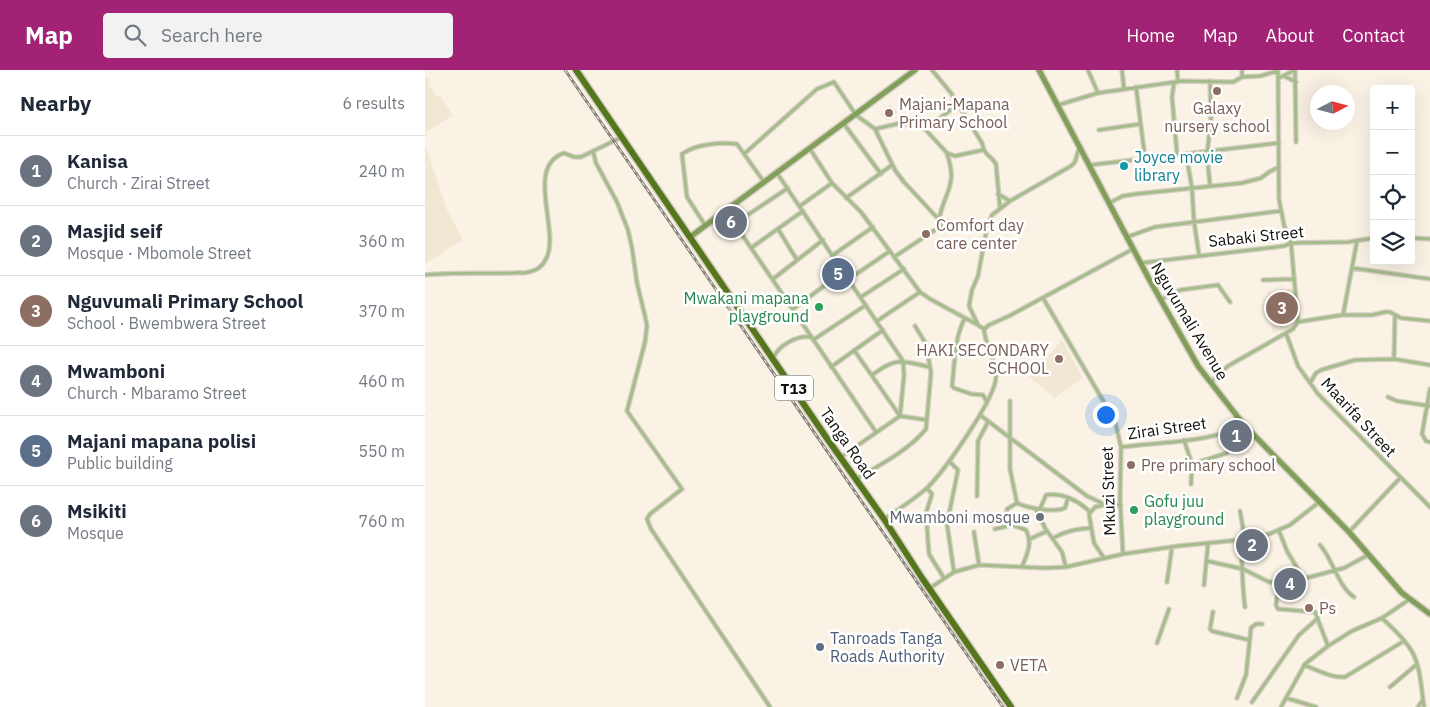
<!DOCTYPE html>
<meta charset="utf-8">
<style>
:root{--surface:#fff;--page:#f2f2f3;--text:#1f2937;--muted:#747a83;--line:#e0e1e3;--accent:#a22375}
body{margin:0;font-family:"IBM Plex Sans",sans-serif;background:var(--page);color:var(--text)}
.controls{position:absolute;right:15px;top:15px;display:grid;overflow:hidden;border-radius:5px;box-shadow:0 5px 20px #0002}
.controls button{width:45px;height:45px;display:grid;place-items:center;padding:0;border:0;border-bottom:1px solid var(--line);background:var(--surface);color:var(--text);font:25px sans-serif}
.compass{position:absolute;left:885px;top:15px;width:45px;height:45px;border-radius:50%;background:var(--surface);box-shadow:0 5px 20px #0002;rotate:84deg}
.you{position:absolute;left:680px;top:344px;width:18px;height:18px;margin:-12px;border:4px solid #fff;border-radius:50%;background:#1a73e8;box-shadow:0 0 0 8px #1a73e833}
.badge{display:grid;place-items:center;width:32px;height:32px;border-radius:50%;background:var(--accent);color:#fff;font-size:16px;font-weight:700}
.pin{position:absolute;translate:-50% -50%;border:2px solid #fff;box-shadow:0 1px 5px #0006}
.list{margin:0;padding:0;list-style:none}
h2{display:flex;justify-content:space-between;align-items:center;height:65px;margin:0;padding:0 20px;font-size:21px}
h2 small{font-size:16px;font-weight:400;color:var(--muted)}
.list li{display:grid;grid-template-columns:32px 1fr auto;gap:15px;align-items:center;box-sizing:border-box;height:70px;padding:0 20px;border-top:1px solid var(--line)}
.list b{display:block;font-size:19px;white-space:nowrap}
.list p{margin:0;font-size:16px;white-space:nowrap;color:var(--muted)}
.list em{font-size:16px;font-style:normal;color:var(--muted)}
.icon{flex:none;width:28px;height:28px;fill:none;stroke:currentColor;stroke-width:2;stroke-linecap:round;stroke-linejoin:round}
.map{position:relative;flex:none;width:1005px;height:637px;overflow:hidden}
header{display:flex;align-items:center;gap:30px;box-sizing:border-box;height:70px;padding:0 25px;background:var(--accent);color:#fff}
header strong{font-size:24px}
nav{display:flex;gap:28px;margin-inline-start:auto;font-size:18px}
.search{width:350px;height:45px;background:var(--page);display:flex;align-items:center;gap:12px;box-sizing:border-box;padding:0 18px;border-radius:5px;color:var(--muted);font-size:19px}
main{display:flex}
aside{flex:1;background:var(--surface)}
.map>svg:first-child{display:block}
</style>
<header>
<strong>Map</strong>
<div class="search"><svg class="icon" aria-label="search" viewBox="0 0 24 24"><circle cx="10" cy="10" r="6"/><path d="M15 15l6 6"/></svg>Search here</div>
<nav><a>Home</a><a>Map</a><a>About</a><a>Contact</a></nav>
</header>
<main>
<aside>
<h2>Nearby<small>6 results</small></h2>
<ul class="list">
<li><span class="badge" style="background:#6b7280">1</span><div><b>Kanisa</b><p>Church · Zirai Street</p></div><em>240 m</em></li>
<li><span class="badge" style="background:#6b7280">2</span><div><b>Masjid seif</b><p>Mosque · Mbomole Street</p></div><em>360 m</em></li>
<li><span class="badge" style="background:#8d6e63">3</span><div><b>Nguvumali Primary School</b><p>School · Bwembwera Street</p></div><em>370 m</em></li>
<li><span class="badge" style="background:#6b7280">4</span><div><b>Mwamboni</b><p>Church · Mbaramo Street</p></div><em>460 m</em></li>
<li><span class="badge" style="background:#5c6f8a">5</span><div><b>Majani mapana polisi</b><p>Public building</p></div><em>550 m</em></li>
<li><span class="badge" style="background:#6b7280">6</span><div><b>Msikiti</b><p>Mosque</p></div><em>760 m</em></li>
</ul>
</aside>
<div class="map">
<svg width="1005" height="637" viewBox="0 0 1005 637">
<rect width="100%" height="100%" fill="#faf3e5"/>
<path fill="#f1e7d2" d="M 2,7 L 5,11 L 3,13 L 12,27 L 15,26 L 28,45 L 3,61 L 0,65 L 0,8 Z
M 465,34 L 473,42 L 463,51 L 455,44 Z
M 0,74 L 22,140 L 38,170 L 26,176 L 13,186 L 0,194 Z
M 868,218 L 871,252 L 867,258 L 847,263 L 843,224 Z
M 637,270 L 658,308 L 630,328 L 604,307 Z"/>
<g fill="none" stroke-linecap="round" stroke-linejoin="round">
<defs>
<path id="street" d="M 507,0 L 526,23 L 557,73 C 560,87 565,84 571,94 L 575,138
M 663,0 L 673,23
M 697,0 L 699,19
M 752,0 L 753,12
M 817,0 L 817,7
M 870,0 L 871,72
M 859,6 L 871,12
M 854,8 L 870,0
M 749,13 L 747,27 L 752,84
M 711,17 L 720,88
M 633,35 L 673,23 L 757,11 L 808,12 L 817,7 L 835,6 L 853,1
M 419,54 L 456,104
M 499,58 L 514,49 L 533,34
M 450,59 L 476,53 L 499,58 L 522,83 L 530,86 L 558,80
M 674,60 L 715,54
M 385,79 L 407,113
M 168,81 L 171,93 L 192,132 L 203,160 L 207,178 L 212,213 L 220,246 L 222,256 L 220,272 L 202,341 L 257,419 L 225,444 L 222,449 L 226,459 L 345,637
M 319,84 L 392,19 L 409,12 L 431,45 L 450,59 L 470,100 L 479,112 L 518,154
M 761,84 L 767,118 L 769,151 L 774,185
M 665,95 L 854,73
M 352,103 L 478,291 L 479,305 L 475,346 L 416,387
M 785,115 L 782,85 L 786,49 L 785,11
M 573,124 L 585,131
M 421,128 L 467,95
M 684,133 L 698,126 L 711,124 L 817,113 L 836,108 L 844,102 L 854,97
M 375,136 L 407,113 L 436,142 L 495,222 L 505,229 L 553,255
M 301,141 L 451,362
M 514,149 C 520,121 533,115 522,84
M 309,154 L 363,118
M 280,155 L 262,127 L 257,84 C 271,74 295,72 312,74 L 339,112
M 353,159 L 372,190
M 702,167 L 730,157 L 855,141
M 986,168 L 1005,169
M 326,178 L 378,141
M 408,185 L 448,157
M 469,187 L 522,152 L 562,157
M 716,193 L 859,176 L 866,173 L 923,172 L 949,168
M 927,198 L 1005,209
M 0,205 C 29,202 59,204 88,203 C 93,202 99,204 104,202 C 112,200 117,197 121,189 C 136,161 99,97 139,83 L 149,87 L 156,87 L 197,67
M 348,209 L 398,170
M 424,209 L 465,181
M 838,210 L 869,209
M 436,227 L 479,199
M 618,228 L 690,351 L 696,377 L 695,430 L 698,484
M 736,229 L 755,220 L 793,215 L 805,232
M 368,239 L 419,201
M 918,245 L 932,171
M 540,248 C 529,268 530,293 527,316 L 529,318 L 546,324 L 558,325 L 562,332
M 452,251 L 495,222
M 873,252 L 917,245 L 947,245 L 960,242 L 965,242 L 976,248 L 1005,251
M 559,259 L 553,255 L 544,236 L 547,220 L 553,206 L 562,157 L 567,145 L 585,131 L 646,96 L 650,92 L 654,78
M 861,263 L 873,296 L 893,324 L 1005,437
M 388,270 L 441,235
M 429,280 L 475,346 L 502,350
M 348,288 C 354,275 372,265 386,267
M 969,289 L 970,245
M 406,297 L 458,260
M 447,305 C 473,286 476,291 505,297
M 786,312 L 803,296 L 861,263 L 868,259 L 873,252 L 866,173 L 859,155 L 854,129 L 853,0
M 885,313 L 891,303 L 896,300 L 930,290 L 969,289 L 1005,295
M 1005,319 L 997,364 L 1001,371 L 1005,372
M 963,327 L 972,331 L 1005,336
M 585,331 L 585,399 L 592,433 C 602,438 629,443 640,438 L 643,428
M 555,345 L 662,426 L 679,434 L 696,435
M 759,370 L 767,394 L 766,414
M 696,377 C 735,372 784,373 819,355
M 524,391 L 533,400 L 522,454 L 529,502
M 767,394 L 802,383
M 431,409 C 455,395 484,380 501,359 L 506,303 L 501,274 L 490,256
M 502,418 L 507,424 L 501,443 L 504,484 L 519,508
M 552,426 L 553,371 L 563,352
M 679,435 L 670,437 L 664,444 L 669,473 L 679,488
M 611,439 L 620,458 L 637,482 L 641,497
M 615,439 L 621,425 C 637,422 654,431 665,442
M 815,441 L 820,469
M 459,449 C 474,439 490,429 503,417 C 519,401 571,328 571,307 C 571,290 560,275 559,259 L 564,255 L 584,246 L 708,179
M 587,455 L 582,443 L 582,439 L 592,433
M 570,459 L 587,455 L 601,460 C 608,473 602,484 597,497
M 854,461 L 862,481 L 878,508
M 549,462 L 554,495
M 924,462 L 975,408
M 628,468 C 641,461 651,459 666,458
M 605,469 L 622,461
M 816,469 C 817,492 817,515 820,537
M 895,475 C 909,491 912,515 929,527
M 782,491 L 818,499 L 844,512 L 854,512 L 885,507 L 919,498 L 943,485
M 742,512 L 747,477
M 854,512 L 851,535 L 853,539 L 890,542 L 903,576
M 779,515 L 783,474
M 505,518 L 529,502 L 554,495 L 621,498 L 641,497 L 698,484 L 753,476 L 814,470 L 844,464 L 865,455 L 893,433
M 788,542 L 785,559 L 787,561 L 824,570
M 957,548 C 966,557 977,566 984,577 C 996,593 996,618 999,637
M 732,573 L 744,539
M 879,595 C 892,600 906,608 920,607 L 979,571
M 965,617 L 991,595
M 812,628 L 821,605 L 826,558 L 831,554 L 837,554
M 861,628 L 891,637
M 827,632 L 874,565 L 893,548
M 856,637 L 880,594 L 903,576 L 927,561 L 957,548 L 985,529
M 993,637 L 997,631"/>
<path id="secondary" d="M 614,0 L 724,209 L 773,296 L 819,355 L 924,462 L 977,523 L 1005,544
M 265,167 L 490,0"/>
<path id="highway" d="M 151,0 L 401,367 L 459,449 L 497,508 L 586,637"/>
</defs>
<use href="#street" stroke="#d5cec2" stroke-width="5.5"/>
<use href="#secondary" stroke="#d5cec2" stroke-width="8"/>
<use href="#highway" stroke="#d5cec2" stroke-width="9"/>
<use href="#street" stroke="#a7bc8d" stroke-width="3"/>
<use href="#secondary" stroke="#829f59" stroke-width="5"/>
<use href="#highway" stroke="#56761d" stroke-width="6"/>
<defs>
<path id="rail" d="M 140,0 L 578,637"/>
</defs>
<use href="#rail" stroke="#8b867d" stroke-width="3"/>
<use href="#rail" stroke="#fff" stroke-width="1" stroke-dasharray="4" stroke-linecap="butt"/>
</g>
<g fill="#8d6e63" stroke="#fff" stroke-width="2">
<circle cx="792" cy="21" r="5"/>
<circle cx="464" cy="43" r="5"/>
<circle cx="501" cy="164" r="5"/>
<circle cx="634" cy="289" r="5"/>
<circle cx="706" cy="395" r="5"/>
<circle cx="884" cy="538" r="5"/>
<circle cx="575" cy="595" r="5"/>
</g>
<circle fill="#0f9aa8" stroke="#fff" stroke-width="2" cx="699" cy="96" r="5"/>
<g fill="#2e9e5b" stroke="#fff" stroke-width="2">
<circle cx="394" cy="237" r="5"/>
<circle cx="709" cy="440" r="5"/>
</g>
<circle fill="#6b7280" stroke="#fff" stroke-width="2" cx="615" cy="447" r="5"/>
<circle fill="#5c6f8a" stroke="#fff" stroke-width="2" cx="395" cy="577" r="5"/>
<g text-anchor="middle" dominant-baseline="central" stroke-width="5" stroke-linejoin="round" paint-order="stroke">
<rect fill="#fff" stroke="#585654" stroke-width="1" x="350" y="305.5" width="38" height="25" rx="4"/>
<g font-size="15" font-weight="bold" fill="#110e0a">
<text x="369" y="318">T13</text>
</g>
<g font-size="16" fill="#785e54" stroke="#fff" text-anchor="start">
<text x="474" y="34">Majani-Mapana<tspan x="474" dy="18">Primary School</tspan></text>
<text x="792" y="38" text-anchor="middle">Galaxy<tspan x="792" dy="18">nursery school</tspan></text>
<text x="511" y="155">Comfort day<tspan x="511" dy="18">care center</tspan></text>
<text x="624" y="280" text-anchor="end">HAKI SECONDARY<tspan x="624" dy="18">SCHOOL</tspan></text>
<text x="716" y="395">Pre primary school</text>
<text x="894" y="538">Ps</text>
<text x="585" y="595">VETA</text>
</g>
<g font-size="16" fill="#0d838f" stroke="#fff" text-anchor="start">
<text x="709" y="87">Joyce movie<tspan x="709" dy="18">library</tspan></text>
</g>
<g font-size="16" fill="#110e0a" stroke="#fff">
<text transform="translate(831 166) rotate(-6)">Sabaki Street</text>
<text transform="translate(765 251) rotate(59)">Nguvumali Avenue</text>
<text transform="translate(934 347) rotate(47)">Maarifa Street</text>
<text transform="translate(742 358) rotate(-8)">Zirai Street</text>
<text transform="translate(423 373) rotate(55)">Tanga Road</text>
<text transform="translate(683 421) rotate(-92)">Mkuzi Street</text>
</g>
<g font-size="16" fill="#27864d" stroke="#fff" text-anchor="end">
<text x="384" y="228">Mwakani mapana<tspan x="384" dy="18">playground</tspan></text>
<text x="719" y="431" text-anchor="start">Gofu juu<tspan x="719" dy="18">playground</tspan></text>
</g>
<g font-size="16" fill="#5b616d" stroke="#fff" text-anchor="end">
<text x="605" y="447">Mwamboni mosque</text>
</g>
<g font-size="16" fill="#4e5e75" stroke="#fff" text-anchor="start">
<text x="405" y="568">Tanroads Tanga<tspan x="405" dy="18">Roads Authority</tspan></text>
</g>
</g>
</svg>
<div class="controls">
<button>+</button>
<button>−</button>
<button><svg class="icon" aria-label="locate" viewBox="0 0 24 24"><circle cx="12" cy="12" r="6"/><path d="M12 2v4M12 18v4M2 12h4M18 12h4"/></svg></button>
<button><svg class="icon" aria-label="layers" viewBox="0 0 24 24"><path d="M12 4l9 5-9 5-9-5zM3 14l9 5 9-5"/></svg></button>
</div>
<svg class="compass" viewBox="-18 -18 36 36"><path d="M0-13l5 13h-10z" fill="#e53935"/><path d="M0 13l5-13h-10z" fill="#747a83"/></svg>
<div class="you"></div>
<div class="pin badge" style="left:811px;top:366px;background:#6b7280">1</div>
<div class="pin badge" style="left:827px;top:475px;background:#6b7280">2</div>
<div class="pin badge" style="left:857px;top:238px;background:#8d6e63">3</div>
<div class="pin badge" style="left:865px;top:514px;background:#6b7280">4</div>
<div class="pin badge" style="left:413px;top:204px;background:#5c6f8a">5</div>
<div class="pin badge" style="left:306px;top:152px;background:#6b7280">6</div>
</div>
</main>
